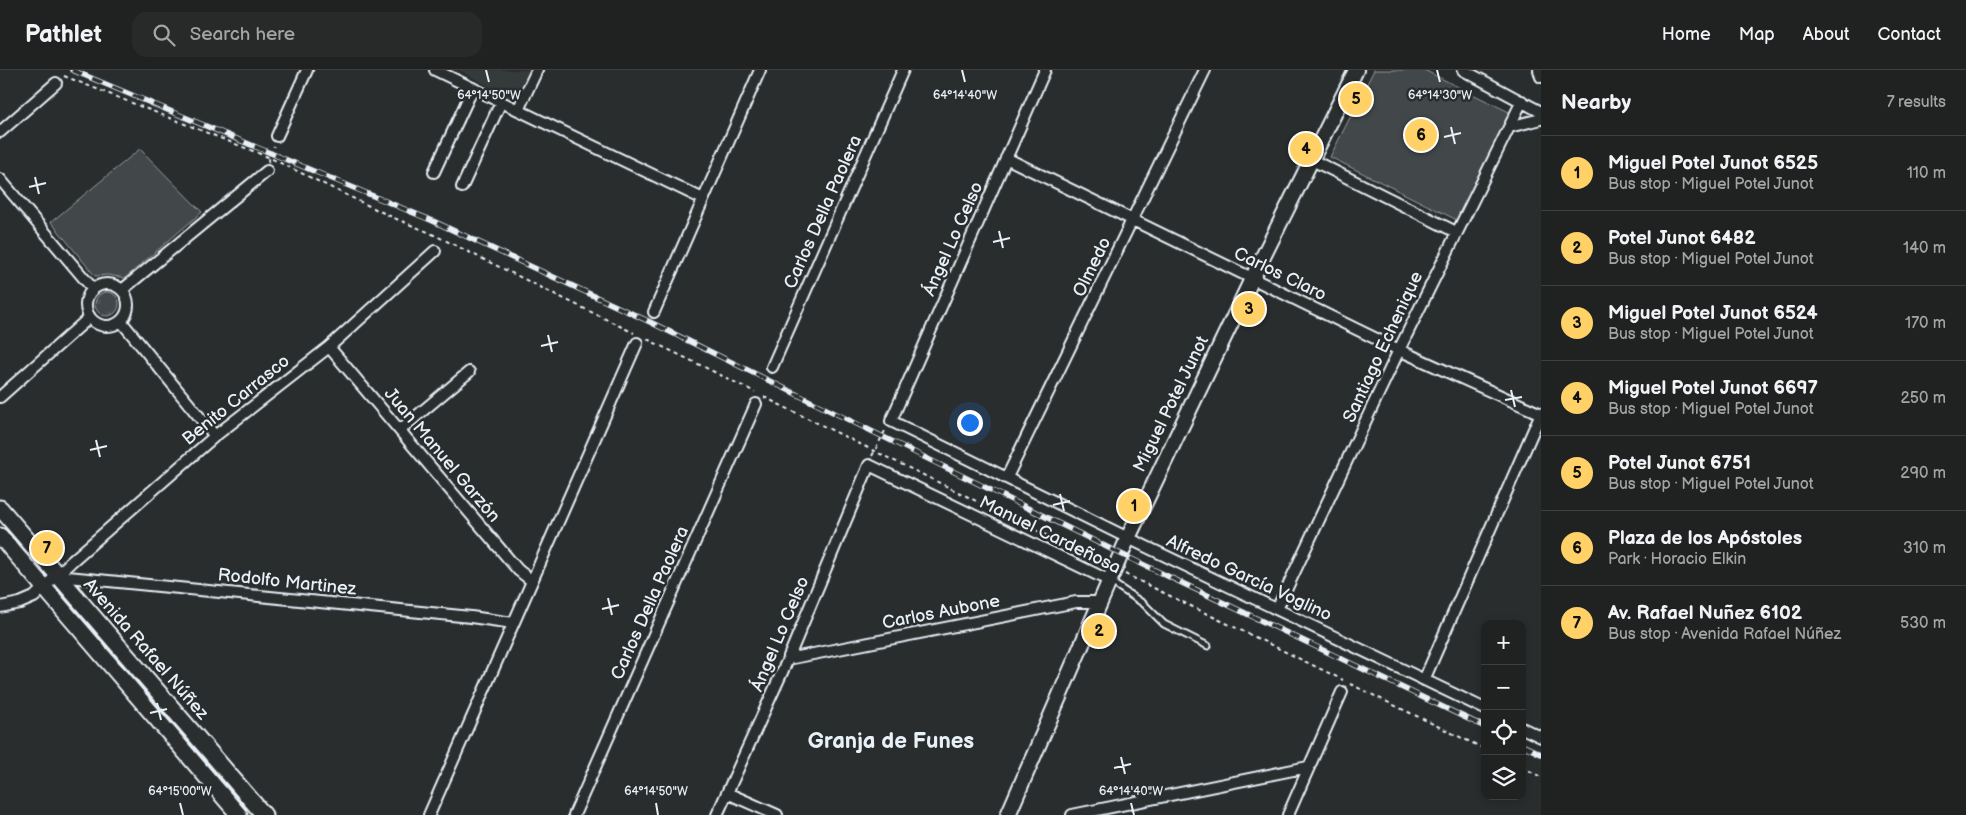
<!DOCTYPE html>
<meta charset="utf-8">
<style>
:root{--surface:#202222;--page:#282a2a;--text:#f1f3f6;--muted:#a2a4a5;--line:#3d3f40;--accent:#ffd166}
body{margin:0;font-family:"Balsamiq Sans",sans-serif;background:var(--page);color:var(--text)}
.controls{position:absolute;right:15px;bottom:15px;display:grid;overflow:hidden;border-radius:10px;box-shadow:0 2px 8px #0003}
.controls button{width:45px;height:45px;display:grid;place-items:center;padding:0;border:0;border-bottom:1px solid var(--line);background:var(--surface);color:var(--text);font:25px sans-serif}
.you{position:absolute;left:969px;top:352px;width:18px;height:18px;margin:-12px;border:4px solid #fff;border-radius:50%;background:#1a73e8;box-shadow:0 0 0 8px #1a73e833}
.badge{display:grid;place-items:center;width:32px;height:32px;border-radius:50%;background:var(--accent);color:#111;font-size:16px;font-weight:700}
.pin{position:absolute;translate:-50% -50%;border:2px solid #fff;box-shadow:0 1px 5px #0006}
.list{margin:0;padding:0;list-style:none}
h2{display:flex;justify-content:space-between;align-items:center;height:65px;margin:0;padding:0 20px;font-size:21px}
h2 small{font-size:16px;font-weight:400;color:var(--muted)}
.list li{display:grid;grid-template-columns:32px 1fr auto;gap:15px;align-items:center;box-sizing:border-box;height:75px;padding:0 20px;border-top:1px solid var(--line)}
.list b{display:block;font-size:19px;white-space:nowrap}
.list p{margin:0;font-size:16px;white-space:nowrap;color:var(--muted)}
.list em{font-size:16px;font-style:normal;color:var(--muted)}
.icon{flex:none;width:28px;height:28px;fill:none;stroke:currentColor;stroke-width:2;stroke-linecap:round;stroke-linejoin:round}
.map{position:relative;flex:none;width:1541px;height:745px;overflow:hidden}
header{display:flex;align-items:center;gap:30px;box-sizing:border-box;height:70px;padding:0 25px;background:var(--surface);border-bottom:1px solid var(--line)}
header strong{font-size:24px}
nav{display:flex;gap:28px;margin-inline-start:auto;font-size:18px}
.search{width:350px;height:45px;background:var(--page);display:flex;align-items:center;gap:12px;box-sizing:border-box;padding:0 18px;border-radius:15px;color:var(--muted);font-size:19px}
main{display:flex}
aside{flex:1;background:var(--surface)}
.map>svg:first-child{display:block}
</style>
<header>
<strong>Pathlet</strong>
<div class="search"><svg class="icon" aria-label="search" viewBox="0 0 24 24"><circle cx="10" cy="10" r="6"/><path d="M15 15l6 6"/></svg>Search here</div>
<nav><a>Home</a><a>Map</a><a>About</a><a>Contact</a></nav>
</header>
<main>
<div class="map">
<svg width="1541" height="745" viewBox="0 0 1541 745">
<defs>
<pattern id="grass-tufts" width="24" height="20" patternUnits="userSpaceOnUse" patternTransform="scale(1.25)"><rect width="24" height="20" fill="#424648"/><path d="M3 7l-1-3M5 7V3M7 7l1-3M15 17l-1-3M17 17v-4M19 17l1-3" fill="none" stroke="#5d6163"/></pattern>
</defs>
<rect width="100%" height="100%" fill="#2a2d2e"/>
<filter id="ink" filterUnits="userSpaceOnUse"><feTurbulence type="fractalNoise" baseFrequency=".02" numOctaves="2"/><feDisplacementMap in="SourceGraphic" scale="10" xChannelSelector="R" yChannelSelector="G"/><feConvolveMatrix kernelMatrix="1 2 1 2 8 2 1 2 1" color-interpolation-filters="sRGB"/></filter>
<g filter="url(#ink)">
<path fill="#363a3b" d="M 459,0 L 529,0 L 515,30 Z"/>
<path fill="url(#grass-tufts)" stroke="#959ca0" d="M95 234a12 12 0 1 1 24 0a12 12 0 1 1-24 0Z"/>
<path fill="#424648" stroke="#959ca0" d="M 1374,0 L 1424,0 L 1511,43 L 1457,150 L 1330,87 Z
M 140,79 L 202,142 L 125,208 L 108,205 L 95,206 L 51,152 Z"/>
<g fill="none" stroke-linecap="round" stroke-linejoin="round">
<defs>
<path id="lane" d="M 1111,512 L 1144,534 L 1164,554 L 1208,576"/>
<path id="street" d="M 435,0 L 703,129
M 1045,0 L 891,351 L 1128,468 L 1485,639
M 1463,0 L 1541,42
M 1539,0 L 1541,7
M 518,40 L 537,0
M 1509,57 L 1541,49
M 0,62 L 56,13
M 277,66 L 307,0
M 1006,88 L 1399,280 L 1541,344
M 1312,90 L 1456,162
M 434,102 L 473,18
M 0,109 L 93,219
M 462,117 L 501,32
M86 235a21 21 0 1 1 42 0a21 21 0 1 1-42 0Z
M 122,220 L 267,101
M 654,242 L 760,0
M 121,251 L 215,366
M 329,277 L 518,500 L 532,511
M 772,297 L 903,0
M 0,327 L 90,247
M 400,360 L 469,302
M 1007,407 L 1205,0
M 58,506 L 471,547 L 513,553
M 0,537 L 20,533 L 34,527 L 72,491 L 215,366 L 329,277 L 435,181
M 1277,539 L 1399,280 L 1522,31
M 788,589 L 1076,532 L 1100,532
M 1424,610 L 1541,343
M 1522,658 L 1541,667
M 727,723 L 777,745
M 429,745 L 637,273
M 574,745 L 756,334
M 717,745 L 788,589 L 869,395 L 1110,511
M 1072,745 L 1308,697
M 1288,745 L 1342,622"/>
<path id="secondary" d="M 1008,745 L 1128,468 L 1252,209 L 1356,0"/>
<path id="primary" d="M 0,438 L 264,745
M 0,466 L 239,745"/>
</defs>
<use href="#lane" stroke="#e8f1f8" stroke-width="9"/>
<use href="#street" stroke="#e8f1f8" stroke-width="14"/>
<use href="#secondary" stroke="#e8f1f8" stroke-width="18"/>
<use href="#primary" stroke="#e8f1f8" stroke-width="19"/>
<path stroke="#e8f1f8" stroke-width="2" stroke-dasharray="4 4" stroke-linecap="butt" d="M 64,6 L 268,87 L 394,148 L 428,162 L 634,263
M 268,92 L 274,76
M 647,269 L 755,322
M 764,327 L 1103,493
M 872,386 L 886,359
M 1125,504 L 1343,610
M 1350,614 L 1485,679
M 1522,697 L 1541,707"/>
<use href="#lane" stroke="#2a2d2e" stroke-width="5"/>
<use href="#street" stroke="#2a2d2e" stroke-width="10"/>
<use href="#secondary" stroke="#2a2d2e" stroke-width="14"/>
<use href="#primary" stroke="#2a2d2e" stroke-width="15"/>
<defs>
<path id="rail" d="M 72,0 L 433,151 L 648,251 L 1121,484 L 1485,657
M 1522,675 L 1541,684"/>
</defs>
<use href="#rail" stroke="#e8f1f8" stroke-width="5.5"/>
<use href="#rail" stroke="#2a2d2e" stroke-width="4" stroke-dasharray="11" stroke-linecap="butt"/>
</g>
</g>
<path fill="none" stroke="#e8f1f8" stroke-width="2" d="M 486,0 L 489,12M 962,0 L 965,12M 1437,0 L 1440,12M 1451,57 L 1455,74M 1444,67 L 1461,63M 35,107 L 39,124M 29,117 L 46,113M 999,161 L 1003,178M 993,172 L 1010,168M 548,265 L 552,282M 541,276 L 558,272M 1511,320 L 1515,337M 1505,330 L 1522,327M 96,370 L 100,387M 90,380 L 107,376M 1060,424 L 1064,441M 1053,435 L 1070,431M 608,528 L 612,545M 602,539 L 619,535M 157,633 L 161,650M 150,643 L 167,639M 1121,687 L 1125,704M 1114,698 L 1131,694M 180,733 L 183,745M 656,733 L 658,745M 1131,733 L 1134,745"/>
<g text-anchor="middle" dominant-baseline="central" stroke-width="5" stroke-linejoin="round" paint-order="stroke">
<g font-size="18" fill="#e8f1f8" stroke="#2a2d2e">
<text transform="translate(823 142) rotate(-66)">Carlos Della Paolera</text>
<text transform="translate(953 169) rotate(-66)">Ángel Lo Celso</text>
<text transform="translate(1092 197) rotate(-64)">Olmedo</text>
<text transform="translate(1280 204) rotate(26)">Carlos Claro</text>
<text transform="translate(1383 277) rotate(-65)">Santiago Echenique</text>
<text transform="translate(236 330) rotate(-39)">Benito Carrasco</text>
<text transform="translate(1171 334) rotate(-64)">Miguel Potel Junot</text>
<text transform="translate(442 385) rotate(50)">Juan Manuel Garzón</text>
<text transform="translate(1050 465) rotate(26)">Manuel Cardeñosa</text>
<text transform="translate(1249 508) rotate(25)">Alfredo García Voglino</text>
<text transform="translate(287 512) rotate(6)">Rodolfo Martinez</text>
<text transform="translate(650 533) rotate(-66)">Carlos Della Paolera</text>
<text transform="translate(941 542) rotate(-11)">Carlos Aubone</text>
<text transform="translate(780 564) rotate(-67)">Ángel Lo Celso</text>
<text transform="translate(146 579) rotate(49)">Avenida Rafael Núñez</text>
</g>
<g font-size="22" font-weight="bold" fill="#e8f1f8" stroke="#2a2d2e">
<text x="891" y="671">Granja de Funes</text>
</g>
</g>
<g font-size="12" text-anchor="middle" fill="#e8f1f8" stroke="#2a2d2e" stroke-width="5" stroke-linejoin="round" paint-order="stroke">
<text x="489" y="29">64°14'50"W</text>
<text x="965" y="29">64°14'40"W</text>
<text x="1440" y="29">64°14'30"W</text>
<text x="180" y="725">64°15'00"W</text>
<text x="656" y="725">64°14'50"W</text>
<text x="1131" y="725">64°14'40"W</text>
</g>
</svg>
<div class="controls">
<button>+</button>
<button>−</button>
<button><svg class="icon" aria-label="locate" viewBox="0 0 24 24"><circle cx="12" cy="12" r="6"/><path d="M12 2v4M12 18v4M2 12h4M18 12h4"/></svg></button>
<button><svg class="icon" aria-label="layers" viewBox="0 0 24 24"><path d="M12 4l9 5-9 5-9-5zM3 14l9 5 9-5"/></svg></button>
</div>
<div class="you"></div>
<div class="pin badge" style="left:1134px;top:436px">1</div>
<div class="pin badge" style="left:1099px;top:561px">2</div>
<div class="pin badge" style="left:1249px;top:239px">3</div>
<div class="pin badge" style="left:1306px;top:79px">4</div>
<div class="pin badge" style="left:1356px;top:29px">5</div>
<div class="pin badge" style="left:1421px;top:65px">6</div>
<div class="pin badge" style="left:47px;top:478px">7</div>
</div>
<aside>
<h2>Nearby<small>7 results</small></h2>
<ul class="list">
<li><span class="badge">1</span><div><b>Miguel Potel Junot 6525</b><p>Bus stop · Miguel Potel Junot</p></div><em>110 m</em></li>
<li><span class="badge">2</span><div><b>Potel Junot 6482</b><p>Bus stop · Miguel Potel Junot</p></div><em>140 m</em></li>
<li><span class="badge">3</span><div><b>Miguel Potel Junot 6524</b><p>Bus stop · Miguel Potel Junot</p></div><em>170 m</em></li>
<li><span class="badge">4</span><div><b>Miguel Potel Junot 6697</b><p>Bus stop · Miguel Potel Junot</p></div><em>250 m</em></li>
<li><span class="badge">5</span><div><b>Potel Junot 6751</b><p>Bus stop · Miguel Potel Junot</p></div><em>290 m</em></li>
<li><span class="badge">6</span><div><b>Plaza de los Apóstoles</b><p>Park · Horacio Elkin</p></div><em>310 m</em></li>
<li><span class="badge">7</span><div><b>Av. Rafael Nuñez 6102</b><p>Bus stop · Avenida Rafael Núñez</p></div><em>530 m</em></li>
</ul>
</aside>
</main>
